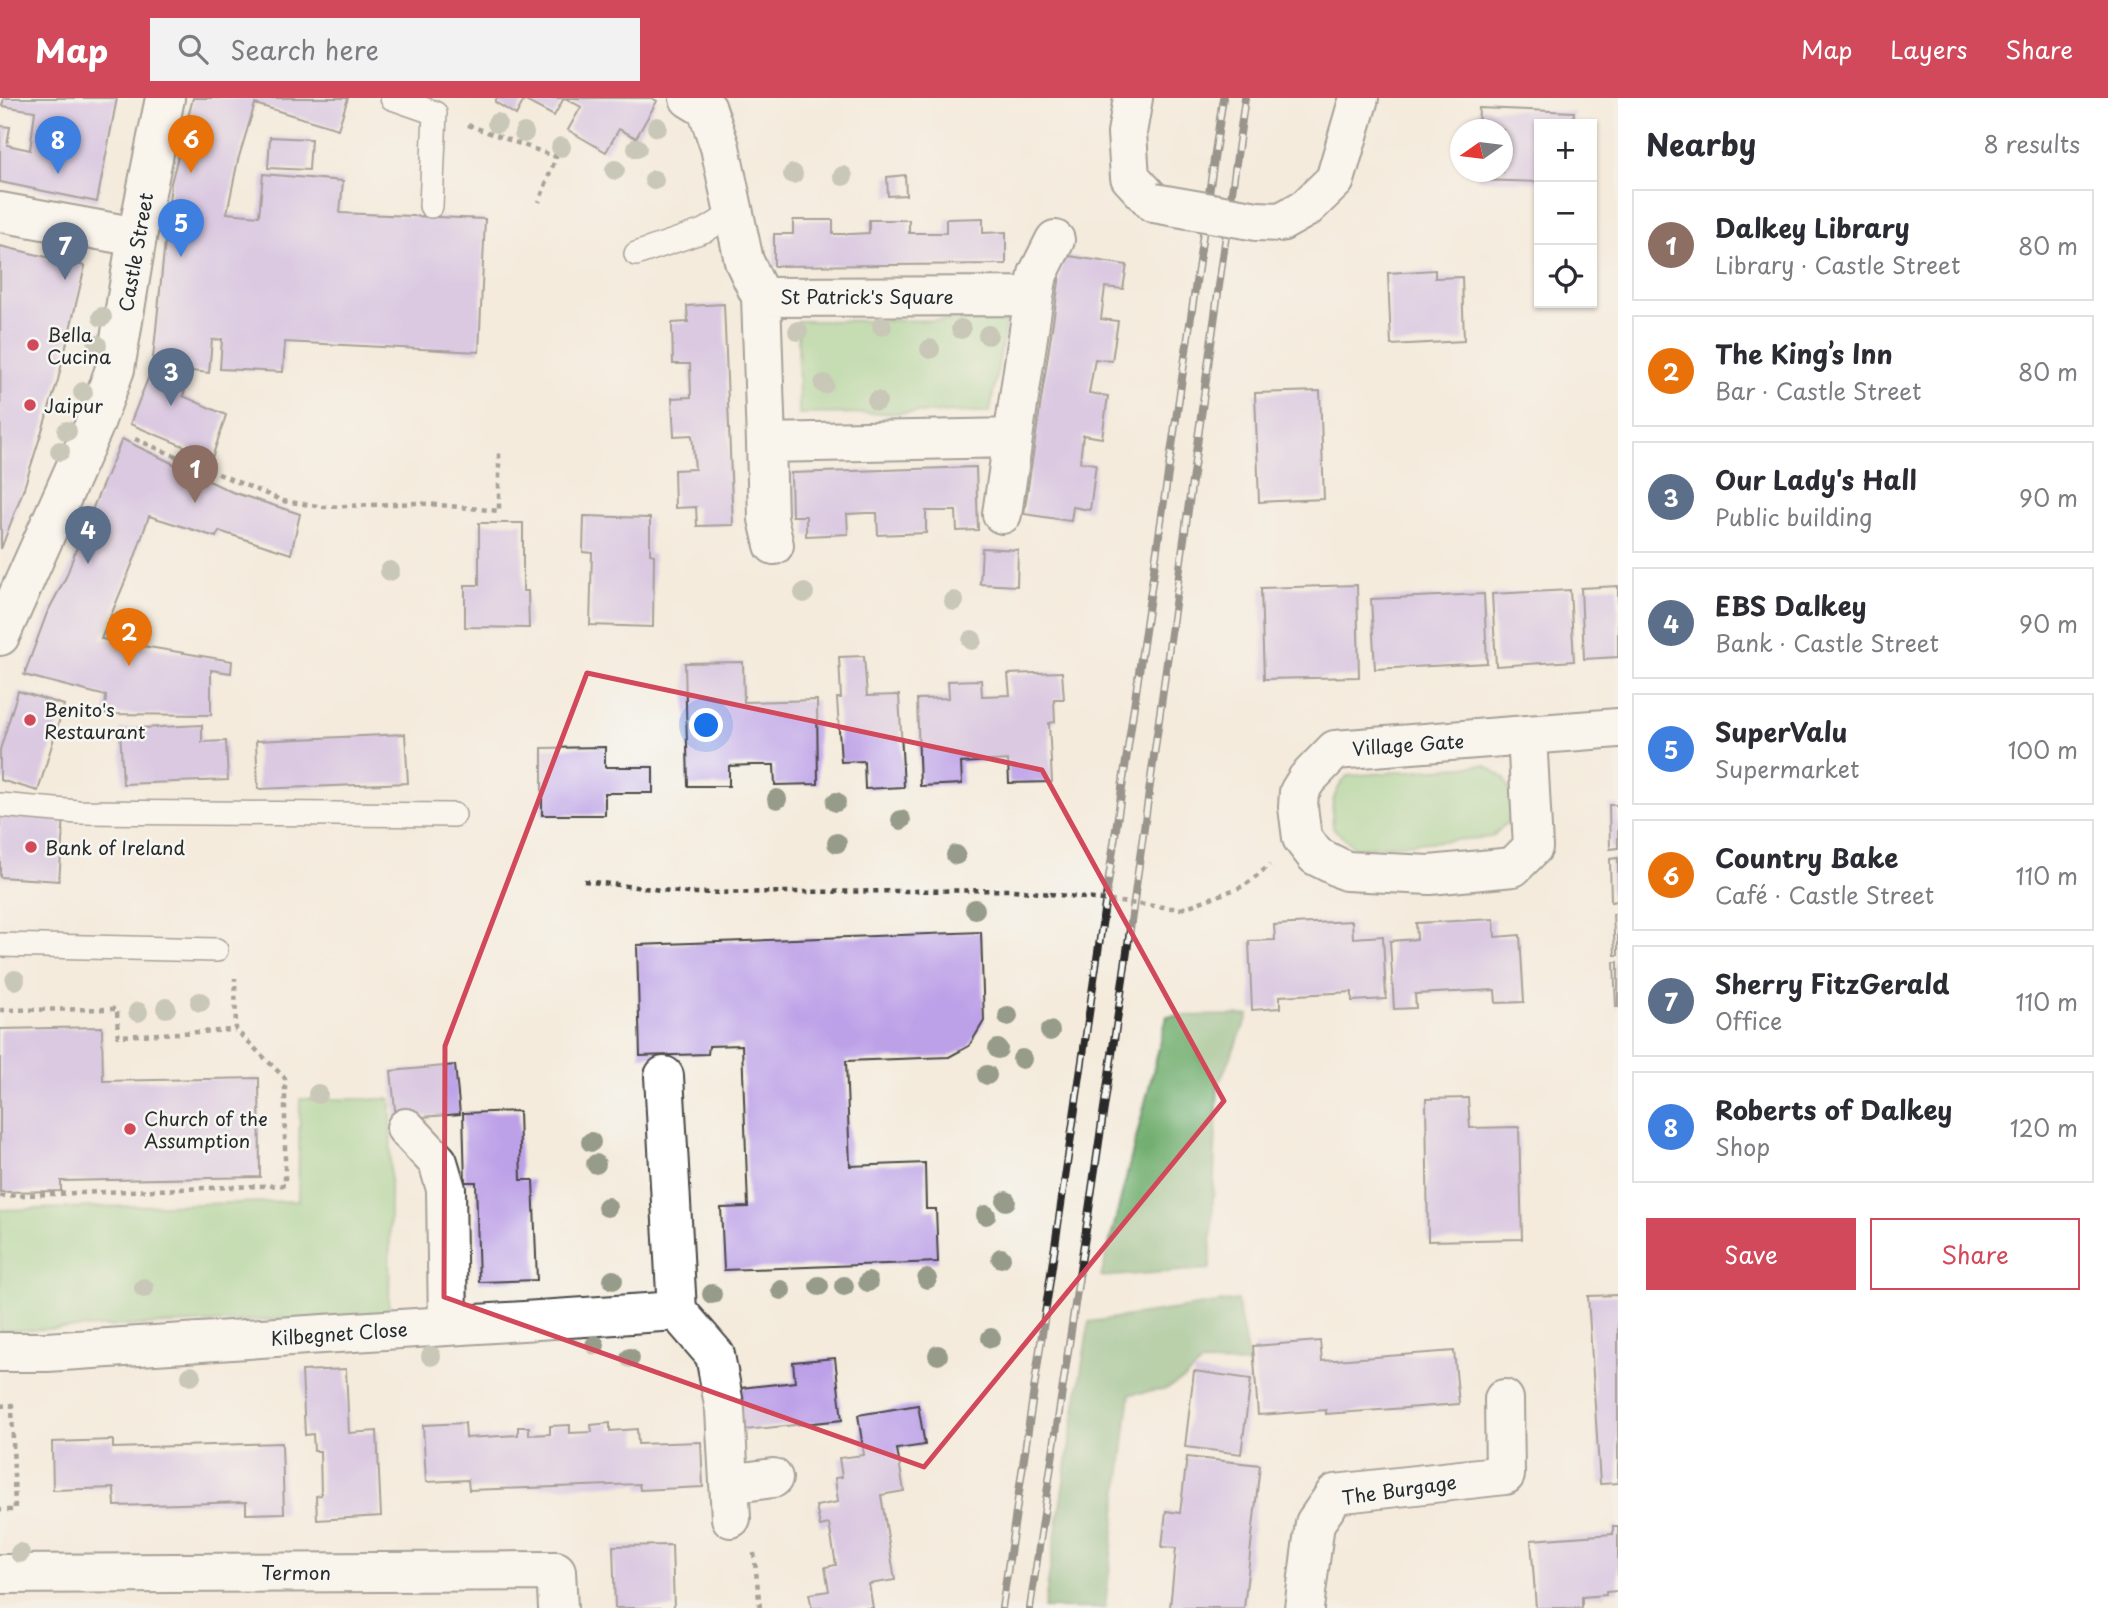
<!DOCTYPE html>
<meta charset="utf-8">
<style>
:root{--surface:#fff;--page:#f2f2f3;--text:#2b2b33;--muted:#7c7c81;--line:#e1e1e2;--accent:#d1495b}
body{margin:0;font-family:"Playpen Sans",sans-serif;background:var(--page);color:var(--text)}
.controls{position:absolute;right:21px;top:21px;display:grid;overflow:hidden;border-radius:0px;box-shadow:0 2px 5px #0004}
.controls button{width:63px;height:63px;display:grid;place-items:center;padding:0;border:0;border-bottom:2px solid var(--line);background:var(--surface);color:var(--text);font:35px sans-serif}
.compass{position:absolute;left:1450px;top:21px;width:63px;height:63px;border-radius:50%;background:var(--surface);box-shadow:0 2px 5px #0004;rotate:256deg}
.you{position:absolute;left:707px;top:628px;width:24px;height:24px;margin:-18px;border:5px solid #fff;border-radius:50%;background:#1a73e8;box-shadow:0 0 0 10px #1a73e833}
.badge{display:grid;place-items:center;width:46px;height:46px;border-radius:50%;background:var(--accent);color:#fff;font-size:23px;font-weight:700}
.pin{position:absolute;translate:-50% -58px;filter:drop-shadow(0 2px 4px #0008)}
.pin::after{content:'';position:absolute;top:37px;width:24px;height:21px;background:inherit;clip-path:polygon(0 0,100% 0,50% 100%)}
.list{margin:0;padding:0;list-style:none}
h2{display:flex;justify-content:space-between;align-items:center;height:91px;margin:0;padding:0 28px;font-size:30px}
h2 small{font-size:23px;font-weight:400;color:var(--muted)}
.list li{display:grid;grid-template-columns:46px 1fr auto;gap:21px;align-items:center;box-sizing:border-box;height:112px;margin:0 14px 14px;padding:0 14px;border:2px solid var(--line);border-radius:0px}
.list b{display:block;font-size:26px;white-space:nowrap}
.list p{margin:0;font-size:23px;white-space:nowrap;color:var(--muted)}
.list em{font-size:23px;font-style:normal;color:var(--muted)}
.actions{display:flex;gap:14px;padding:21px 28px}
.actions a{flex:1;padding:16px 0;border:2px solid var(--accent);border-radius:0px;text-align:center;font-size:24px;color:var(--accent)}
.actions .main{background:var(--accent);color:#fff}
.icon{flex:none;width:38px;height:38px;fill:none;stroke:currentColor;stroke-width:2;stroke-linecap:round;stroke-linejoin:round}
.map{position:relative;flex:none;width:1618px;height:1510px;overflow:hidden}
header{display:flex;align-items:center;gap:42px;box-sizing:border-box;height:98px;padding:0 35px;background:var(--accent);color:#fff}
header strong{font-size:33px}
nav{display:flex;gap:38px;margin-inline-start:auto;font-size:24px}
.search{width:490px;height:63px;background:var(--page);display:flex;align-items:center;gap:18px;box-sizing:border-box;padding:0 24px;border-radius:0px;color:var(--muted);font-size:26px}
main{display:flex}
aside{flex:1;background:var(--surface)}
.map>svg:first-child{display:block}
</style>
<header>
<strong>Map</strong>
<div class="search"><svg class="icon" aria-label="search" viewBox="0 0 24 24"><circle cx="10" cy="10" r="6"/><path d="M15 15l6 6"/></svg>Search here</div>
<nav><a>Map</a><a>Layers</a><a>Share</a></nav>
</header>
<main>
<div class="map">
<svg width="1618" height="1510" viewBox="0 0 1618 1510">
<rect width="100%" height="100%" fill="#f6f6f2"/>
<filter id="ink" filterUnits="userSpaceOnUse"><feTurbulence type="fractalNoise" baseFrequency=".0143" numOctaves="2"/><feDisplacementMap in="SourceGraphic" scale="14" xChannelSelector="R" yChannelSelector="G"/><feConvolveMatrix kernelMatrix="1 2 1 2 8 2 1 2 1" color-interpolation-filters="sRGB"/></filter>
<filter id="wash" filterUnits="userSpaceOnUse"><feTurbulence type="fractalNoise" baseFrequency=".00686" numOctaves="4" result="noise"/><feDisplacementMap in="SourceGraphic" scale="28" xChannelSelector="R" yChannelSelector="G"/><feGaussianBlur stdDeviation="1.57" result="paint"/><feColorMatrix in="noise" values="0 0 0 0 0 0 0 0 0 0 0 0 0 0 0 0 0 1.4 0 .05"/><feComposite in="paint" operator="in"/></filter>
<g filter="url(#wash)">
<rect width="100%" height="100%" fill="#f4ebdc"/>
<path fill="#8ecb81" stroke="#5c7b56" stroke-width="2" d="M 1006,222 L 990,314 L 799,316 L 798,223 Z
M 1485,667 L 1504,680 L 1514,703 L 1510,721 L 1492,739 L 1355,750 L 1333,730 C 1331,707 1331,697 1347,678 Z
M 300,1001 L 391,1001 L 389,1217 L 0,1233 L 0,1112 L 298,1103 Z"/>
<path fill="#72af6f" stroke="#4e6d4d" stroke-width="2" d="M 1249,917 L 1218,987 L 1210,1171 L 1101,1179 L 1167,918 Z
M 1237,1202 L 1249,1266 L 1202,1265 L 1183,1282 L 1164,1292 L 1130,1296 L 1105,1510 L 1044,1510 L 1089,1224 Z"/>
<g id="blocks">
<path fill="#bda1e8" d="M 4,0 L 117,0 L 97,104 L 0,84 L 0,28 L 10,29 L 7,47 L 30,52 L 35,13 L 2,8 Z
M 193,0 L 348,0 L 338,31 L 255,6 L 238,62 L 227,115 L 259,118 L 263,76 L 343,83 L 340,115 L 485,121 L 479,254 L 285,244 L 283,274 L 220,271 L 222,241 L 212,242 L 209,275 L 192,273 L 183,298 L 226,317 L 212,360 L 130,326 L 152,270 L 171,85 Z
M 497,0 L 564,0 L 554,18 L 524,2 L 516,17 L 495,4 Z
M 565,0 L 652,0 L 657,3 L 636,40 L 619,31 L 606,54 L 568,32 L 581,9 Z
M 1479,10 L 1574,14 L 1573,26 L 1539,26 L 1539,84 L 1477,82 L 1477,74 L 1503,74 L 1503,32 L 1478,32 Z
M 270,39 L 311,41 L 309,72 L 268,70 Z
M 905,77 L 906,97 L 888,98 L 887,79 Z
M 983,120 L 983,135 L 1006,134 L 1006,166 L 774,168 L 774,136 L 793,136 L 793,122 L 833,122 L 833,136 L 851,136 L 869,135 L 869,122 L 909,122 L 909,135 L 946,135 L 946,121 Z
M 0,148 L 85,168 L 58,282 L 24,390 L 1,451 Z
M 1063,157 L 1127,167 L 1123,191 L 1105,189 L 1101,221 L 1118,223 L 1112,263 L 1095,261 L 1089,295 L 1108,298 L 1102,340 L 1083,337 L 1080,364 L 1096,366 L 1090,412 L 1073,409 L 1071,423 L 1024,416 Z
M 1435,172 L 1435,180 L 1462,179 L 1464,243 L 1391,247 L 1388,175 Z
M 724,206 L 733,427 L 697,428 L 696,409 L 675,410 L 674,372 L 695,371 L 692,337 L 674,338 L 672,300 L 691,299 L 690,266 L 673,266 L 672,225 L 688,224 L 687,208 Z
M 1320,293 L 1324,401 L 1259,404 L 1255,295 Z
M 122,341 L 232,394 L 300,416 L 291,456 L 219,433 L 216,439 L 149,418 L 134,462 L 101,541 L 232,563 L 231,575 L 211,572 L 211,617 L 105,616 L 106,598 L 24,577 L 47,515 L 66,479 L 83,433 Z
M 976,369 L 978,432 L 957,433 L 956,413 L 926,413 L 926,435 L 878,437 L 877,415 L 866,415 L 847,416 L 848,436 L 806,438 L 806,418 L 792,418 L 791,375 Z
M 584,418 L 650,420 L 650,456 L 654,457 L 653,529 L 590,527 L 592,455 L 583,454 Z
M 479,425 L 523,425 L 523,493 L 528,493 L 529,530 L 465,529 L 465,487 L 479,487 Z
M 982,450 L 1018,452 L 1017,488 L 980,486 Z
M 1357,487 L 1359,579 L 1264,581 L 1261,490 Z
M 1618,488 L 1618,559 L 1584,561 L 1581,490 Z
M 1570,492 L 1574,563 L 1496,568 L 1492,496 Z
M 1484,496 L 1487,565 L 1375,571 L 1371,501 Z
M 864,558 L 867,598 L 899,597 L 904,689 L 865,691 L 864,663 L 841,664 L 837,600 L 841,600 L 839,559 Z
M 743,564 L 744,604 L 817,602 L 818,686 L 775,687 L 774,667 L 752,667 L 729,668 L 729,688 L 688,688 L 685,565 Z
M 1062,574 L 1064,601 L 1054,601 L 1055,624 L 1049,625 L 1052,684 L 1009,685 L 1008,662 L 961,665 L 962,686 L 920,688 L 917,601 L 949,600 L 948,583 L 981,582 L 982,598 L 1010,597 L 1008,576 Z
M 18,593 L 64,607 L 38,693 L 0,682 L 0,652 Z
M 202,627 L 202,644 L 226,643 L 228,682 L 123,686 L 120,631 Z
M 405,636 L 408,685 L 258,691 L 256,643 Z
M 605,649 L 605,669 L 653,669 L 653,695 L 605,695 L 605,717 L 542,717 L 542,650 Z
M 1609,707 L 1618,707 L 1618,750 L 1610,751 Z
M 0,714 L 64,718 L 59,783 L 0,779 Z
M 1618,760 L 1618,803 L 1611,804 L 1610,761 Z
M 1613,816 L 1618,816 L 1618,857 L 1615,857 Z
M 1494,821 L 1495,839 L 1520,837 L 1524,904 L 1496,905 L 1495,892 L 1415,896 L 1416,910 L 1394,911 L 1390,843 L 1417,841 L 1416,825 Z
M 1352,823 L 1353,840 L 1383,838 L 1386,901 L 1352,903 L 1352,894 L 1280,898 L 1280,910 L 1252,912 L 1249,843 L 1275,842 L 1274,827 Z
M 981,834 L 984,923 L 969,948 L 949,959 L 846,963 L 850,1068 L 925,1065 L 926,1111 L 936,1111 L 938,1164 L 724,1172 L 721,1110 L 748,1109 L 742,947 L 709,948 L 708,956 L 640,958 L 637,847 Z
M 1614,864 L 1618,864 L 1618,909 L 1616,909 Z
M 102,929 L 103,983 L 259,980 L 260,1079 L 61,1083 L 61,1093 L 0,1094 L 0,931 Z
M 455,967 L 460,1016 L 396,1021 L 391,973 Z
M 1468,1000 L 1470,1030 L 1519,1029 L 1522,1141 L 1428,1143 L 1426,1001 Z
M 519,1013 L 521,1082 L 533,1082 L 537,1182 L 479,1184 L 476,1084 L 465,1084 L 463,1015 Z
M 1618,1197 L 1618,1385 L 1600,1386 L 1588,1198 Z
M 1320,1243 L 1322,1263 L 1454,1253 L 1459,1306 L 1326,1316 L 1326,1312 L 1258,1317 L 1253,1248 Z
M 835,1260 L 842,1322 L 736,1333 L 732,1291 L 795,1284 L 793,1264 Z
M 346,1271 L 349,1335 L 377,1333 L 381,1418 L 317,1422 L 316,1398 L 321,1397 L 320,1353 L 314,1353 L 313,1336 L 305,1337 L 302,1273 Z
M 1194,1273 L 1251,1281 L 1241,1356 L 1185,1349 Z
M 918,1307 L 925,1347 L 897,1351 L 904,1393 L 881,1397 L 895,1482 L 869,1486 L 873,1510 L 812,1510 L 809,1496 L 829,1493 L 825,1469 L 836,1467 L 829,1426 L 820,1428 L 816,1408 L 838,1404 L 835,1380 L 842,1379 L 839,1360 L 864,1357 L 858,1317 Z
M 465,1325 L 466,1340 L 518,1337 L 518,1329 L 529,1329 L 529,1337 L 550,1336 L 550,1328 L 570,1327 L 570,1335 L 592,1334 L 591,1327 L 610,1325 L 610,1333 L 637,1331 L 638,1346 L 701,1344 L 703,1389 L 640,1392 L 639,1386 L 469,1392 L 468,1382 L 426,1384 L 423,1327 Z
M 113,1342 L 113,1350 L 282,1345 L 284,1415 L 246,1416 L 246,1404 L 115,1408 L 114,1390 L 53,1392 L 52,1344 Z
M 1187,1359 L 1260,1367 L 1244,1510 L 1170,1510 L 1176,1450 L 1162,1449 L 1166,1413 L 1180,1415 Z
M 1613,1428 L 1618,1428 L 1618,1493 L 1606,1494 L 1606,1497 L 1582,1499 L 1582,1510 L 1536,1510 L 1531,1442 L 1613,1436 Z
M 672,1447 L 674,1510 L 615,1510 L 613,1448 Z"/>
</g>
</g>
<g filter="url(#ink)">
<use href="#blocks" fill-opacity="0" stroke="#494846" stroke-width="2"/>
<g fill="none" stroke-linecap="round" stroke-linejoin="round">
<defs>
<path id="lane" d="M 392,0 L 435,15 L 431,108
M 636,156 L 706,132 L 733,115
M 0,707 L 78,714 L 454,717
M 0,847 L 216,852"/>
<path id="street" d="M 689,0 L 707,11 L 720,49 L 744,163 L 761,199
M 1133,0 L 1127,35 L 1130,79 L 1154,105
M 0,114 L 137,139
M 1257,123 L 1281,124 L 1306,110 L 1335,82 L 1359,0
M 1034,198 L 761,199 L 766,345 L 1013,340 L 1034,198 L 1038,176 L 1055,142
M 766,345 L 768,421 L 774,447
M 1002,416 L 1013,340
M 1527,637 L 1533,749 L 1513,769 L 1430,777 L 1346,773 L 1316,758 L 1302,740 L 1298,709 L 1299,694 L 1307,681 L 1335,652 Z
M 1527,637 L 1618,630
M 664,978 L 677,1213
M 406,1030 L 438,1064 L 446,1091 L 448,1228
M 0,1254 L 47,1254 L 677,1213 L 715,1257 L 725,1312 L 731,1420
M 729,1386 L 773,1380
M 0,1476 L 556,1473 L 558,1510
M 1304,1510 L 1315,1425 L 1335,1396 L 1505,1377 L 1504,1301"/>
<path id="secondary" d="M 0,538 L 93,330 L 115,271 L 137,139 L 165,0"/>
</defs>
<use href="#lane" stroke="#494846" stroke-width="26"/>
<use href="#street" stroke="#494846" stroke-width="42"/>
<use href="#secondary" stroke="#494846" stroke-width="42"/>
<path stroke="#494846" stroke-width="4.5" stroke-dasharray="5 5" stroke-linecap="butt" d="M 468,27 L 556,59 L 539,104
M 135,341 L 283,403 L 324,409 L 418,405 L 499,413 L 499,352
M 584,783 L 687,795 L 1013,792 L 1050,796
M 1181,811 L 1244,788 L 1270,767
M 0,912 L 117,911 L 118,938 L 236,932
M 0,1098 L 285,1087 L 285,980 L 236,932 L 235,880
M 0,1308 L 12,1307 L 15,1412 L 0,1412
M 754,1455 L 760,1510"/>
<use href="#lane" stroke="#fff" stroke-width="23"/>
<use href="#street" stroke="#fff" stroke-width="38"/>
<use href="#secondary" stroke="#fff" stroke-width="38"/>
<defs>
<path id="rail" d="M 1002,1510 L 1223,0
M 1030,1510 L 1123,882 L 1245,0"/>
</defs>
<use href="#rail" stroke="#2b2b2b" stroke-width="8"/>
<use href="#rail" stroke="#f6f6f2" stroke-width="5" stroke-dasharray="16" stroke-linecap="butt"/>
<defs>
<path id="street-bridge" d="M 1154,105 L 1257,123"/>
</defs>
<use href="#street-bridge" stroke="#494846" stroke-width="42" stroke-linecap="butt"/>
<path stroke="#494846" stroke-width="4.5" stroke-dasharray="5 5" stroke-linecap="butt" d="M 1050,796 L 1181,811"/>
<use href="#street-bridge" stroke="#fff" stroke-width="38"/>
</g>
<g fill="#969c89">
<circle cx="497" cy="25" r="10"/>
<circle cx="657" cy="29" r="10"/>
<circle cx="524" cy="35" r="10"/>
<circle cx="561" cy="49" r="10"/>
<circle cx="637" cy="50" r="10"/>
<circle cx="615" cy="72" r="10"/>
<circle cx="793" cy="76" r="10"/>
<circle cx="843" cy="78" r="10"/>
<circle cx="654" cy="82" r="10"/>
<circle cx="102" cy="219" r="10"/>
<circle cx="882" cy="228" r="10"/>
<circle cx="961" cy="231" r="10"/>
<circle cx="798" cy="233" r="10"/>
<circle cx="988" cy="237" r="10"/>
<circle cx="97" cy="247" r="10"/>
<circle cx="930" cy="251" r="10"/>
<circle cx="824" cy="286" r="10"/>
<circle cx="83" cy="294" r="10"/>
<circle cx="877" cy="303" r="10"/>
<circle cx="67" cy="333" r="10"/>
<circle cx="60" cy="353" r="10"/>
<circle cx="390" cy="473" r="10"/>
<circle cx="804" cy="495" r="10"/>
<circle cx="954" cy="503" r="10"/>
<circle cx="972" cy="542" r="10"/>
<circle cx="777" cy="701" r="10"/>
<circle cx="836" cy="704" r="10"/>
<circle cx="901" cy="722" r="10"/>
<circle cx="837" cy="745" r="10"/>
<circle cx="956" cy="757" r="10"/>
<circle cx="975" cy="811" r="10"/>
<circle cx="15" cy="882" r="10"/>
<circle cx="200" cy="904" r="10"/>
<circle cx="166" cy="910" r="10"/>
<circle cx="138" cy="914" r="10"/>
<circle cx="1008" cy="918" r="10"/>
<circle cx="1050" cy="933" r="10"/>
<circle cx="998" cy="951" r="10"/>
<circle cx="1022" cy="961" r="10"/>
<circle cx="987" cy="977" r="10"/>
<circle cx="318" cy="996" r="10"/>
<circle cx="591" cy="1044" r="10"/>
<circle cx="596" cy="1066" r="10"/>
<circle cx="1006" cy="1103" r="10"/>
<circle cx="607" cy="1109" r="10"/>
<circle cx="986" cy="1117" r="10"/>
<circle cx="1001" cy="1160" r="10"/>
<circle cx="927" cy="1181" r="10"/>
<circle cx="613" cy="1182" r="10"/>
<circle cx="868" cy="1184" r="10"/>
<circle cx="819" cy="1188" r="10"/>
<circle cx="844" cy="1188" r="10"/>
<circle cx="144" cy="1190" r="10"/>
<circle cx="781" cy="1192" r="10"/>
<circle cx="712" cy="1196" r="10"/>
<circle cx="991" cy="1240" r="10"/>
<circle cx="595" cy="1247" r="10"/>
<circle cx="938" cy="1257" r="10"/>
<circle cx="431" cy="1258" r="10"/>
<circle cx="630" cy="1260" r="10"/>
<circle cx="191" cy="1278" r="10"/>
<circle cx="20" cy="1455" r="10"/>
</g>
</g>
<path d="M0 0H1618V1510H0ZM 587,575 L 1042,672 L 1224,1003 L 924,1369 L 444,1199 L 445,948 Z" fill="#f4ebdc" fill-opacity=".55" fill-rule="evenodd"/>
<path fill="none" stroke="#d1495b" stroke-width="5" stroke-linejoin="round" d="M 587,575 L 1042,672 L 1224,1003 L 924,1369 L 444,1199 L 445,948 Z"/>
<g fill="#d1495b" stroke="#f6f6f2" stroke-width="2.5">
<circle cx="33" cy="247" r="7"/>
<circle cx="30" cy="307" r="7"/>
<circle cx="30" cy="622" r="7"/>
<circle cx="31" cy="749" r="7"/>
<circle cx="130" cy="1031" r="7"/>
</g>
<g text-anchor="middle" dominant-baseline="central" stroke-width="5" stroke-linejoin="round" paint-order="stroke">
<g font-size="19" fill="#2b2b2b" stroke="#f6f6f2">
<text transform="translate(135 154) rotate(-80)">Castle Street</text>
<text x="867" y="198">St Patrick's Square</text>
<text transform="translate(1408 646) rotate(-4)">Village Gate</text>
<text transform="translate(339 1235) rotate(-4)">Kilbegnet Close</text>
<text transform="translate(1399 1391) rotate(-8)">The Burgage</text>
<text x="296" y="1474">Termon</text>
</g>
<g font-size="19" fill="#2b2b2b" stroke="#f6f6f2" text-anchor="start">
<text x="47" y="236">Bella<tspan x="47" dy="22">Cucina</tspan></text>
<text x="44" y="307">Jaipur</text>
<text x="44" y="611">Benito's<tspan x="44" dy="22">Restaurant</tspan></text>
<text x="45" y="749">Bank of Ireland</text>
<text x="144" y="1020">Church of the<tspan x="144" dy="22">Assumption</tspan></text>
</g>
</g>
</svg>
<div class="controls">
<button>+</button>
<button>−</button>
<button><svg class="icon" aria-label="locate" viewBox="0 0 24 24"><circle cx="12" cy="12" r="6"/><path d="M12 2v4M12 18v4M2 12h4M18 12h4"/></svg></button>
</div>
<svg class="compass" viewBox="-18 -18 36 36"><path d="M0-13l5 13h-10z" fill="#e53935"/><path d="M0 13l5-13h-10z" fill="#7c7c81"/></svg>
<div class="you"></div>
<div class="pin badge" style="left:195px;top:405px;background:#8d6e63">1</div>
<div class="pin badge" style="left:129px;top:568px;background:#e8710a">2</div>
<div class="pin badge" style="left:171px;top:308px;background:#5c6f8a">3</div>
<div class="pin badge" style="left:88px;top:466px;background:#5c6f8a">4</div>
<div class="pin badge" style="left:181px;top:159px;background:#3f7fe0">5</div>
<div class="pin badge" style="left:191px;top:75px;background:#e8710a">6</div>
<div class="pin badge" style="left:65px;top:182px;background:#5c6f8a">7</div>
<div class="pin badge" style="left:58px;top:76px;background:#3f7fe0">8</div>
</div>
<aside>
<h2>Nearby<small>8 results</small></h2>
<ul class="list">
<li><span class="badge" style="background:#8d6e63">1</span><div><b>Dalkey Library</b><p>Library · Castle Street</p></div><em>80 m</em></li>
<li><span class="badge" style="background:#e8710a">2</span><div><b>The King’s Inn</b><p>Bar · Castle Street</p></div><em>80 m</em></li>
<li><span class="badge" style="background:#5c6f8a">3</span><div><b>Our Lady's Hall</b><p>Public building</p></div><em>90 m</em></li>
<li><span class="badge" style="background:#5c6f8a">4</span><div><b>EBS Dalkey</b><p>Bank · Castle Street</p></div><em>90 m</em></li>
<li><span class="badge" style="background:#3f7fe0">5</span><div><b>SuperValu</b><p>Supermarket</p></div><em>100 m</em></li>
<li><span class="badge" style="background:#e8710a">6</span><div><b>Country Bake</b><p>Café · Castle Street</p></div><em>110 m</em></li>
<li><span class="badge" style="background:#5c6f8a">7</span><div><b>Sherry FitzGerald</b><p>Office</p></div><em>110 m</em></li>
<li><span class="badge" style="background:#3f7fe0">8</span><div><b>Roberts of Dalkey</b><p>Shop</p></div><em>120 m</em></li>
</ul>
<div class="actions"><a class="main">Save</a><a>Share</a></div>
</aside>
</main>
